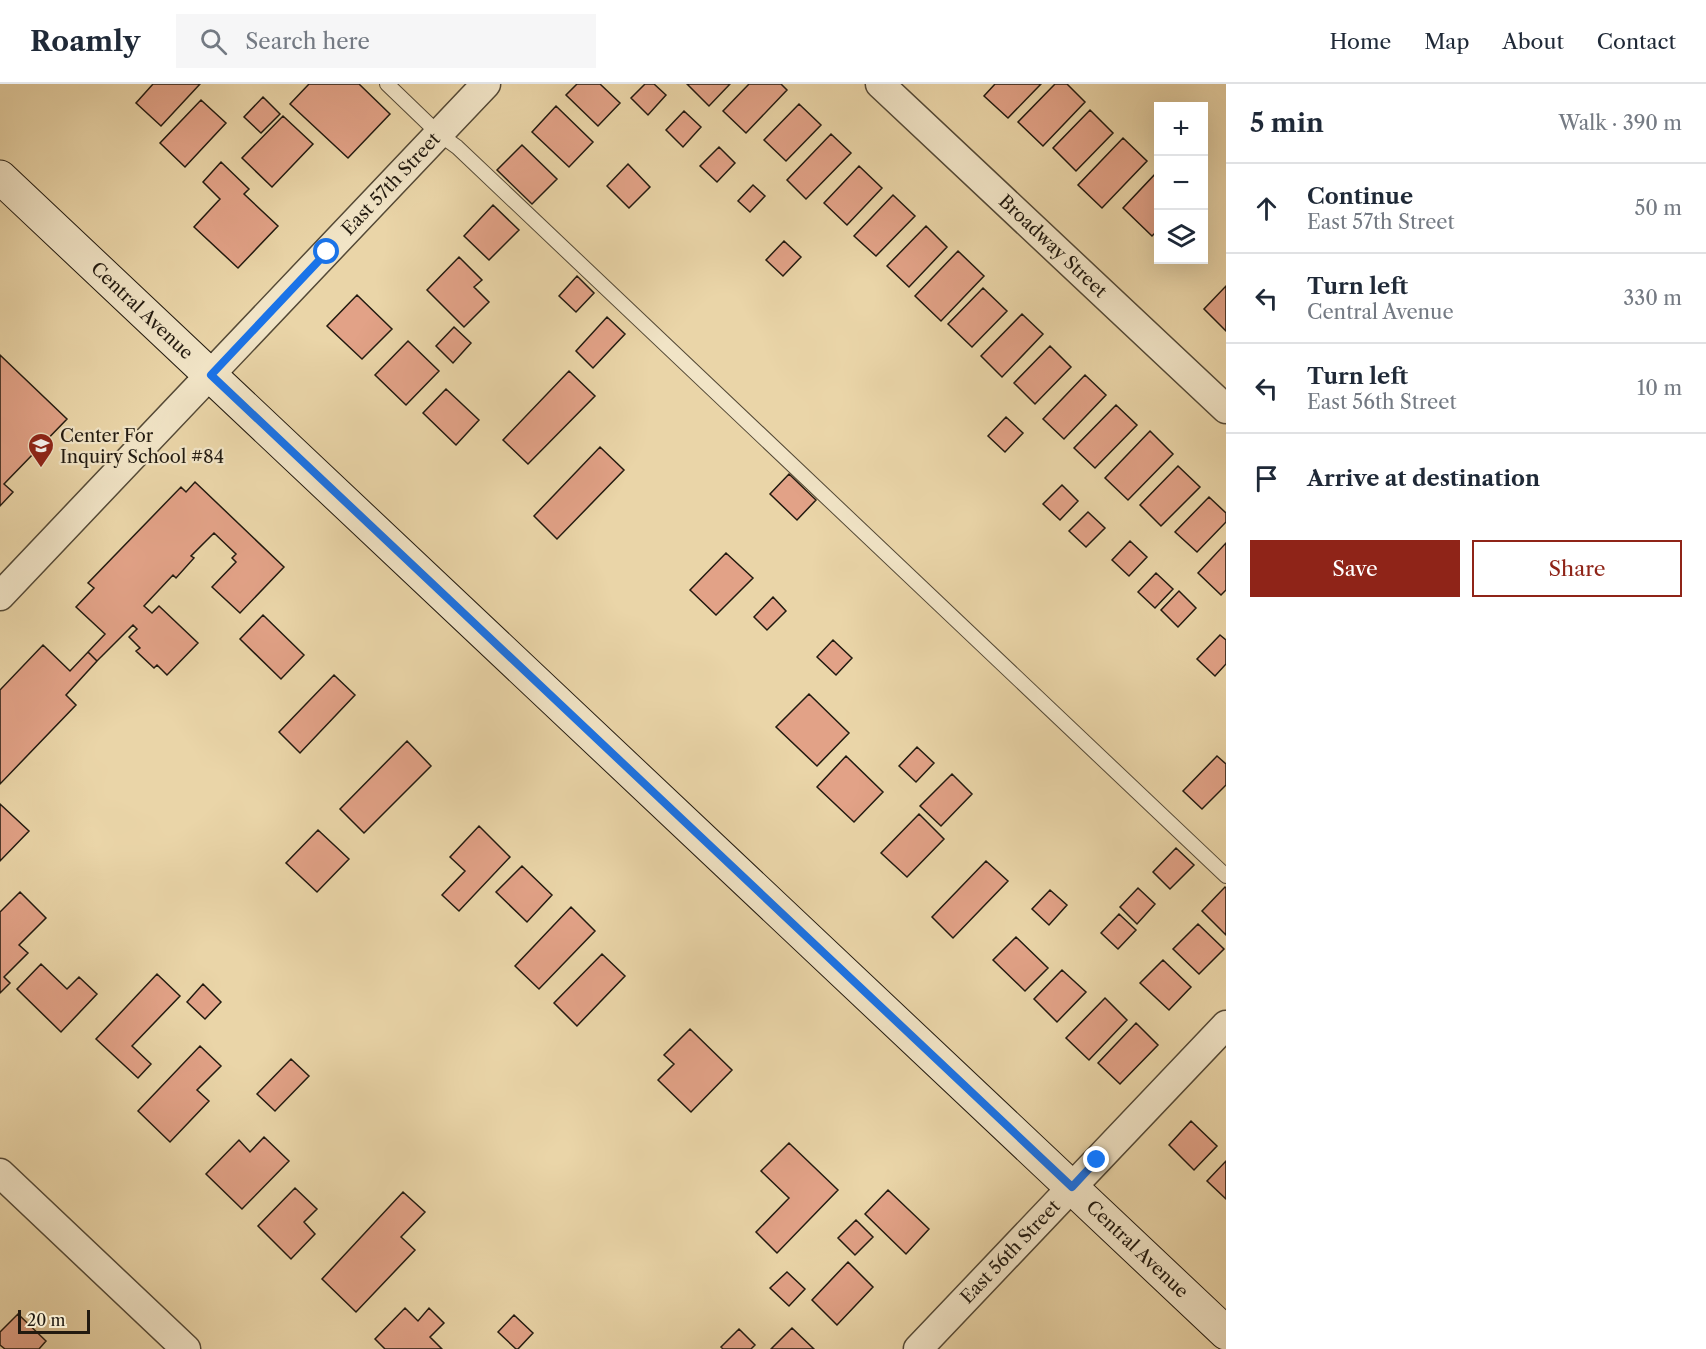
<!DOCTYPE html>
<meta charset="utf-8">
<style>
:root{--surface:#fff;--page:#f6f6f7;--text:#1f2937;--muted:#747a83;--line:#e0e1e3;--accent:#8f2418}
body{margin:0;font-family:"Libre Caslon Text",serif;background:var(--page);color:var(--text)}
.controls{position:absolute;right:18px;top:18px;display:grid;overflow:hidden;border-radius:0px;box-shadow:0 6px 24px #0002}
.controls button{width:54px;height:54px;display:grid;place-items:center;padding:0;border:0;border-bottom:2px solid var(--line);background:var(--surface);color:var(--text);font:30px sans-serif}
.scale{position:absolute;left:18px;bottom:15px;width:72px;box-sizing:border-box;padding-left:6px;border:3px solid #221a10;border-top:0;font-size:16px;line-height:21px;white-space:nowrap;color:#221a10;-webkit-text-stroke:4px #f1e4c6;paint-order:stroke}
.stop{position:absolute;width:18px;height:18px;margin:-14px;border:4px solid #1a73e8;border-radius:50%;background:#fff}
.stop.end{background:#1a73e8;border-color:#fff;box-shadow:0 2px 6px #0008}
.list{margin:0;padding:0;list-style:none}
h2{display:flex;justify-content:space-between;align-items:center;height:78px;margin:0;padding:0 24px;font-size:26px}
h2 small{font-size:20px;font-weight:400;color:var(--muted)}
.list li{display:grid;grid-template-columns:39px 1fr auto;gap:18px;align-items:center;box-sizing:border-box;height:90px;padding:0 24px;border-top:2px solid var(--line)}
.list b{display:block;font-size:22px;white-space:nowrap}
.list p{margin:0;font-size:20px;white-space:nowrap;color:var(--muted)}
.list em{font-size:20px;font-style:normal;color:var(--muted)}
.actions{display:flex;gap:12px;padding:18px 24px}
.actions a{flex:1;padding:14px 0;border:2px solid var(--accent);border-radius:0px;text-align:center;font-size:21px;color:var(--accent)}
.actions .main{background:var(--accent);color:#fff}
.icon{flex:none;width:33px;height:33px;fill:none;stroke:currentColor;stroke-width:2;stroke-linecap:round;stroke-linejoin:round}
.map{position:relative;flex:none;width:1226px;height:1265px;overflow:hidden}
header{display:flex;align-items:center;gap:36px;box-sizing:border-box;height:84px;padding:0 30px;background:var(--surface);border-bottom:2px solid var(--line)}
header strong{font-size:28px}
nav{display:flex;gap:33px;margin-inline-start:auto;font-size:21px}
.search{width:420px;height:54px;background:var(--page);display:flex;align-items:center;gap:15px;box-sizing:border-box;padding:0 21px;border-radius:0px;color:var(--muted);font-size:22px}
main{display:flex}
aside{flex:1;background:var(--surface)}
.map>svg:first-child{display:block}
</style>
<header>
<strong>Roamly</strong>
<div class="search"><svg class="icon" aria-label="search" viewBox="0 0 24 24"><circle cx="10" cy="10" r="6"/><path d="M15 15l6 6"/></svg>Search here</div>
<nav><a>Home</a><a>Map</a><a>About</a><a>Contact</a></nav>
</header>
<main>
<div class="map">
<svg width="1226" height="1265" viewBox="0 0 1226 1265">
<rect width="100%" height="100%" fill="#ead5a8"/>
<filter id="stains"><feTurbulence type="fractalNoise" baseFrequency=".00333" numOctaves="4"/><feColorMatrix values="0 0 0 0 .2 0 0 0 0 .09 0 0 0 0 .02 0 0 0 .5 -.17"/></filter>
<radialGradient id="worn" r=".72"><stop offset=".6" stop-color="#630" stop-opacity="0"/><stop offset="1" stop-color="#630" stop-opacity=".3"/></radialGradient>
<path fill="#e2a287" stroke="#221a10" stroke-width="1.5" d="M 153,0 L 200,0 L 161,42 L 136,19 Z
M 309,0 L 359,0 L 390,30 L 348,74 L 290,20 Z
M 577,0 L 600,0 L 620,19 L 598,42 L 566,11 Z
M 645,0 L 654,0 L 666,11 L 648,31 L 631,14 Z
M 687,0 L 730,0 L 709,22 Z
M 749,0 L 781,0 L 787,6 L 746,49 L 723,27 Z
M 995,0 L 1041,0 L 1008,34 L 984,12 Z
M 1055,0 L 1067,0 L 1085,18 L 1043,62 L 1018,38 Z
M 263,13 L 280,30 L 261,49 L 244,33 Z
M 201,16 L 226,39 L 185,83 L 160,59 Z
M 799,20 L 821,41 L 786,77 L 764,56 Z
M 556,22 L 593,58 L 569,83 L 532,48 Z
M 1090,26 L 1113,49 L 1076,87 L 1053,64 Z
M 684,27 L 701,43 L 683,63 L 666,46 Z
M 283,32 L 313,60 L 272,103 L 242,74 Z
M 831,50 L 851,69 L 806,115 L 787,96 Z
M 1123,54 L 1147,77 L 1102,124 L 1078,101 Z
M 522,61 L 557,95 L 532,120 L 497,86 Z
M 719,63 L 735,79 L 717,98 L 700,82 Z
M 221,78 L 249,105 L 244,110 L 278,142 L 238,184 L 194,143 L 220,115 L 203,98 Z
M 628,80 L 650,103 L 629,124 L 607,102 Z
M 859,82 L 882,104 L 847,141 L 824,119 Z
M 1158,87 L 1158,146 L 1152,152 L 1123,124 Z
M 753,101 L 765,112 L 750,128 L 738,117 Z
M 893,111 L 915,132 L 876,172 L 854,152 Z
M 493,121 L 519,146 L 489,176 L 464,152 Z
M 926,142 L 947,163 L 909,203 L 887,182 Z
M 784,157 L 801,173 L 783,192 L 766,176 Z
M 958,167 L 984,192 L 941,237 L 915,212 Z
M 459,173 L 482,196 L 474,203 L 489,218 L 464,243 L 427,206 Z
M 577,192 L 594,209 L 576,228 L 559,212 Z
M 1226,202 L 1226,247 L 1204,225 Z
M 983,204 L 1007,227 L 972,263 L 948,240 Z
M 357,211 L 392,245 L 362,275 L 327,242 Z
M 1022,230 L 1043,250 L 1002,293 L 981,272 Z
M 607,233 L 625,250 L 593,284 L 576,267 Z
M 454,243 L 471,259 L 453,279 L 436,262 Z
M 408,257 L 439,287 L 406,321 L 375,291 Z
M 1050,262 L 1071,283 L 1035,320 L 1014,299 Z
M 0,271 L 67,335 L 4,400 L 13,408 L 0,422 Z
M 569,287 L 595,312 L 528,380 L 503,356 Z
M 1085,291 L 1106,311 L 1064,355 L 1043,335 Z
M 446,305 L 479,336 L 456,361 L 423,329 Z
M 1116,321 L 1137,341 L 1095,384 L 1074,364 Z
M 1006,333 L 1023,349 L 1005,368 L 988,352 Z
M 1150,347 L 1173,370 L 1128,416 L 1105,394 Z
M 600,363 L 624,386 L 557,455 L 534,432 Z
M 1178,382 L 1200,403 L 1161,442 L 1140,421 Z
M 789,390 L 816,416 L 797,436 L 770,410 Z
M 195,398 L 284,483 L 240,529 L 212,503 L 236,478 L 232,474 L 236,470 L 214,449 L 191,472 L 194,474 L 176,494 L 173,491 L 144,522 L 152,529 L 159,522 L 198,559 L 167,591 L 157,581 L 154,584 L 136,567 L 140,564 L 129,553 L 137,545 L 133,541 L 97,577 L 88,568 L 105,550 L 76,523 L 94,504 L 88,499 L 181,403 L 186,408 Z
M 1062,401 L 1078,417 L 1060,436 L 1043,420 Z
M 1209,413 L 1226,429 L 1226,438 L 1197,468 L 1175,448 Z
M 1088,428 L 1105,444 L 1086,463 L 1069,447 Z
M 1130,457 L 1147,473 L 1129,492 L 1112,476 Z
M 1226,459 L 1226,506 L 1221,511 L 1198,489 Z
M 726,469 L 753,494 L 716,531 L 690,506 Z
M 1156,489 L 1173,505 L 1155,524 L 1138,508 Z
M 1179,507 L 1196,524 L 1178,543 L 1161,526 Z
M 773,513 L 786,527 L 767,546 L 754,533 Z
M 263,531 L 304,571 L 281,595 L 240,555 Z
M 1220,551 L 1226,556 L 1226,580 L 1215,592 L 1197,575 Z
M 833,556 L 852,574 L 836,591 L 817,573 Z
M 43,561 L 70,587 L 88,568 L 97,577 L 66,611 L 76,621 L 0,700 L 0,606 Z
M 334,591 L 355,611 L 300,669 L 279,648 Z
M 809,610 L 849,649 L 817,682 L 776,643 Z
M 407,657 L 431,682 L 364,749 L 340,725 Z
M 917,663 L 934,679 L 916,698 L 899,682 Z
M 846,672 L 883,708 L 854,738 L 817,703 Z
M 1217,672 L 1226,680 L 1226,701 L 1202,725 L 1183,707 Z
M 952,690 L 972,710 L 941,742 L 920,722 Z
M 0,720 L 29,747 L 0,777 Z
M 919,730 L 944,755 L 907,793 L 881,769 Z
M 479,742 L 510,773 L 459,827 L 442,811 L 465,787 L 450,773 Z
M 318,746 L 349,775 L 317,808 L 286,779 Z
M 1176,764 L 1194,781 L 1170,805 L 1153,788 Z
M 986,777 L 1008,797 L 953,854 L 932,833 Z
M 522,782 L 552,811 L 527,838 L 496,808 Z
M 1225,803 L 1226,804 L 1226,851 L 1202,827 Z
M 1138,804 L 1155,820 L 1137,840 L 1120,823 Z
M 1050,806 L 1067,821 L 1049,841 L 1032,825 Z
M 20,808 L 46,834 L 19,861 L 28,869 L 4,893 L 10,899 L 0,909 L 0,828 Z
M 571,823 L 595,847 L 539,905 L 515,882 Z
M 1119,830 L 1136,846 L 1118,865 L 1101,849 Z
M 1198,840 L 1224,865 L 1199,890 L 1173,865 Z
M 1016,853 L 1048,884 L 1025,907 L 993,876 Z
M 602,870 L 625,892 L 577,942 L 554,919 Z
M 1163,876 L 1191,903 L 1169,926 L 1140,899 Z
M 41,880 L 67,905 L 79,893 L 97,910 L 61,948 L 17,905 Z
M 1062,886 L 1086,908 L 1057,938 L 1034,915 Z
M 157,890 L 180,912 L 132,962 L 151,980 L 138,994 L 96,955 Z
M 203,900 L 221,918 L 205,935 L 187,918 Z
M 1105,914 L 1127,936 L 1089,976 L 1066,954 Z
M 1136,939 L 1158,961 L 1120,1000 L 1098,979 Z
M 690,945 L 732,986 L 691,1028 L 658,996 L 674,980 L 664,971 Z
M 200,962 L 221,982 L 197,1006 L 209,1017 L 170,1058 L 138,1027 Z
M 291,975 L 309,992 L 275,1027 L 257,1010 Z
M 1191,1037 L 1217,1062 L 1194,1086 L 1169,1061 Z
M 264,1053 L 289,1077 L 242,1125 L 206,1090 L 239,1056 L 250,1068 Z
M 789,1059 L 838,1106 L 777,1169 L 756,1148 L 789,1114 L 761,1087 Z
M 1226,1077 L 1226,1115 L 1207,1097 Z
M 295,1104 L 317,1125 L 304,1138 L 315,1150 L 291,1175 L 258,1142 Z
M 888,1106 L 929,1145 L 906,1170 L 865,1130 Z
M 403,1108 L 425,1128 L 401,1153 L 415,1166 L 356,1228 L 322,1195 Z
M 856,1136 L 873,1153 L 855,1171 L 838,1154 Z
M 848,1178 L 873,1203 L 837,1241 L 812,1216 Z
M 787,1188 L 805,1205 L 789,1222 L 770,1204 Z
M 405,1224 L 418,1237 L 429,1224 L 444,1239 L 430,1253 L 442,1265 L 385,1265 L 375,1255 Z
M 18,1230 L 46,1257 L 39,1265 L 5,1265 L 0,1261 L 0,1248 Z
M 514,1231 L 533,1249 L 518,1265 L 516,1265 L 498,1248 Z
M 792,1244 L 814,1265 L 771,1265 Z
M 739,1245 L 755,1261 L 751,1265 L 723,1265 L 721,1263 Z"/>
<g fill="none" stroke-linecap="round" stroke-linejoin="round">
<defs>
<path id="lane" d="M 387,0 L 439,50 L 457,63 L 1226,792"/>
<g id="street">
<path id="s1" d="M 880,0 L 1226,325"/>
<path id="s2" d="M 0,512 L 486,0"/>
<path d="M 0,1089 L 186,1265"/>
<path id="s3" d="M 918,1265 L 1226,941"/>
</g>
<g id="secondary">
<path id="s4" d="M 0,93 L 1226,1249"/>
</g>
</defs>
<use href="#lane" stroke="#544936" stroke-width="16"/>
<use href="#street" stroke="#544936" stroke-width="31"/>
<use href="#secondary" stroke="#221a10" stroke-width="35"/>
<use href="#lane" stroke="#f1e4c6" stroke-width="14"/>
<use href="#street" stroke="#f1e4c6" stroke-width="28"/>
<use href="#secondary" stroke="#f1e4c6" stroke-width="33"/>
</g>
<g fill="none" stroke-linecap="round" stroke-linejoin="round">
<path stroke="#1a73e8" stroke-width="8" d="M 327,168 L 211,291 L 1072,1103 L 1097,1076"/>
</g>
<defs>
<symbol id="school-pin" viewBox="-11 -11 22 30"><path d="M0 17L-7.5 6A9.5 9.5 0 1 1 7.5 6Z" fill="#8f2418" stroke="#f1e4c6"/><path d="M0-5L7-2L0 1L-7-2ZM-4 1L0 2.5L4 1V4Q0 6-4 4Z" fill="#fff"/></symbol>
</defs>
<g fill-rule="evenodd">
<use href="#school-pin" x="26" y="347" width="30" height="40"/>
</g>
<g text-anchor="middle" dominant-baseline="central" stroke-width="4.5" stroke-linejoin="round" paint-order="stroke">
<g font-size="18" fill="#221a10" stroke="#f1e4c6">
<text stroke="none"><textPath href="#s2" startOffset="568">East 57th Street</textPath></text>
<text stroke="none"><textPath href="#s1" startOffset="237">Broadway Street</textPath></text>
<text stroke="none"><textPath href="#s4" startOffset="195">Central Avenue</textPath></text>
<text stroke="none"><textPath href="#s4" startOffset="1563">Central Avenue</textPath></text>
<text stroke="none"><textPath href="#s3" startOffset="134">East 56th Street</textPath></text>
</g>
<g font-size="18" fill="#221a10" stroke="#f1e4c6" text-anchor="start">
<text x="60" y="352">Center For<tspan x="60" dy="21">Inquiry School #84</tspan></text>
</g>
</g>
<rect width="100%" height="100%" filter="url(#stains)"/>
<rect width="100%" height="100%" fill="url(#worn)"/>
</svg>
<div class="controls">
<button>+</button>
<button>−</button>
<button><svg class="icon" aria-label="layers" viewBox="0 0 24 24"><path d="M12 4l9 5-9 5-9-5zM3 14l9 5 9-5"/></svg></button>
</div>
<div class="scale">20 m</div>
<div class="stop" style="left:327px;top:168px"></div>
<div class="stop end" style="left:1097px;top:1076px"></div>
</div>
<aside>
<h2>5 min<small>Walk · 390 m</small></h2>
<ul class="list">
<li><svg class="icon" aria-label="ahead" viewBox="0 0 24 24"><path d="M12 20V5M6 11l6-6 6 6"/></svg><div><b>Continue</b><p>East 57th Street</p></div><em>50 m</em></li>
<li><svg class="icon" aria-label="left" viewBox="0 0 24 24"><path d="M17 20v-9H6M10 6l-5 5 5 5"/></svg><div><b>Turn left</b><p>Central Avenue</p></div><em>330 m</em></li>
<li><svg class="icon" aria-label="left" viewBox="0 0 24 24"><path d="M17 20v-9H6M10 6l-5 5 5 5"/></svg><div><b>Turn left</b><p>East 56th Street</p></div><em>10 m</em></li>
<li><svg class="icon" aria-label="arrive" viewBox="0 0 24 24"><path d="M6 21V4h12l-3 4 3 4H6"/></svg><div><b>Arrive at destination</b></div></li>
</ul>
<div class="actions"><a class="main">Save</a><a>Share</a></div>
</aside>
</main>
